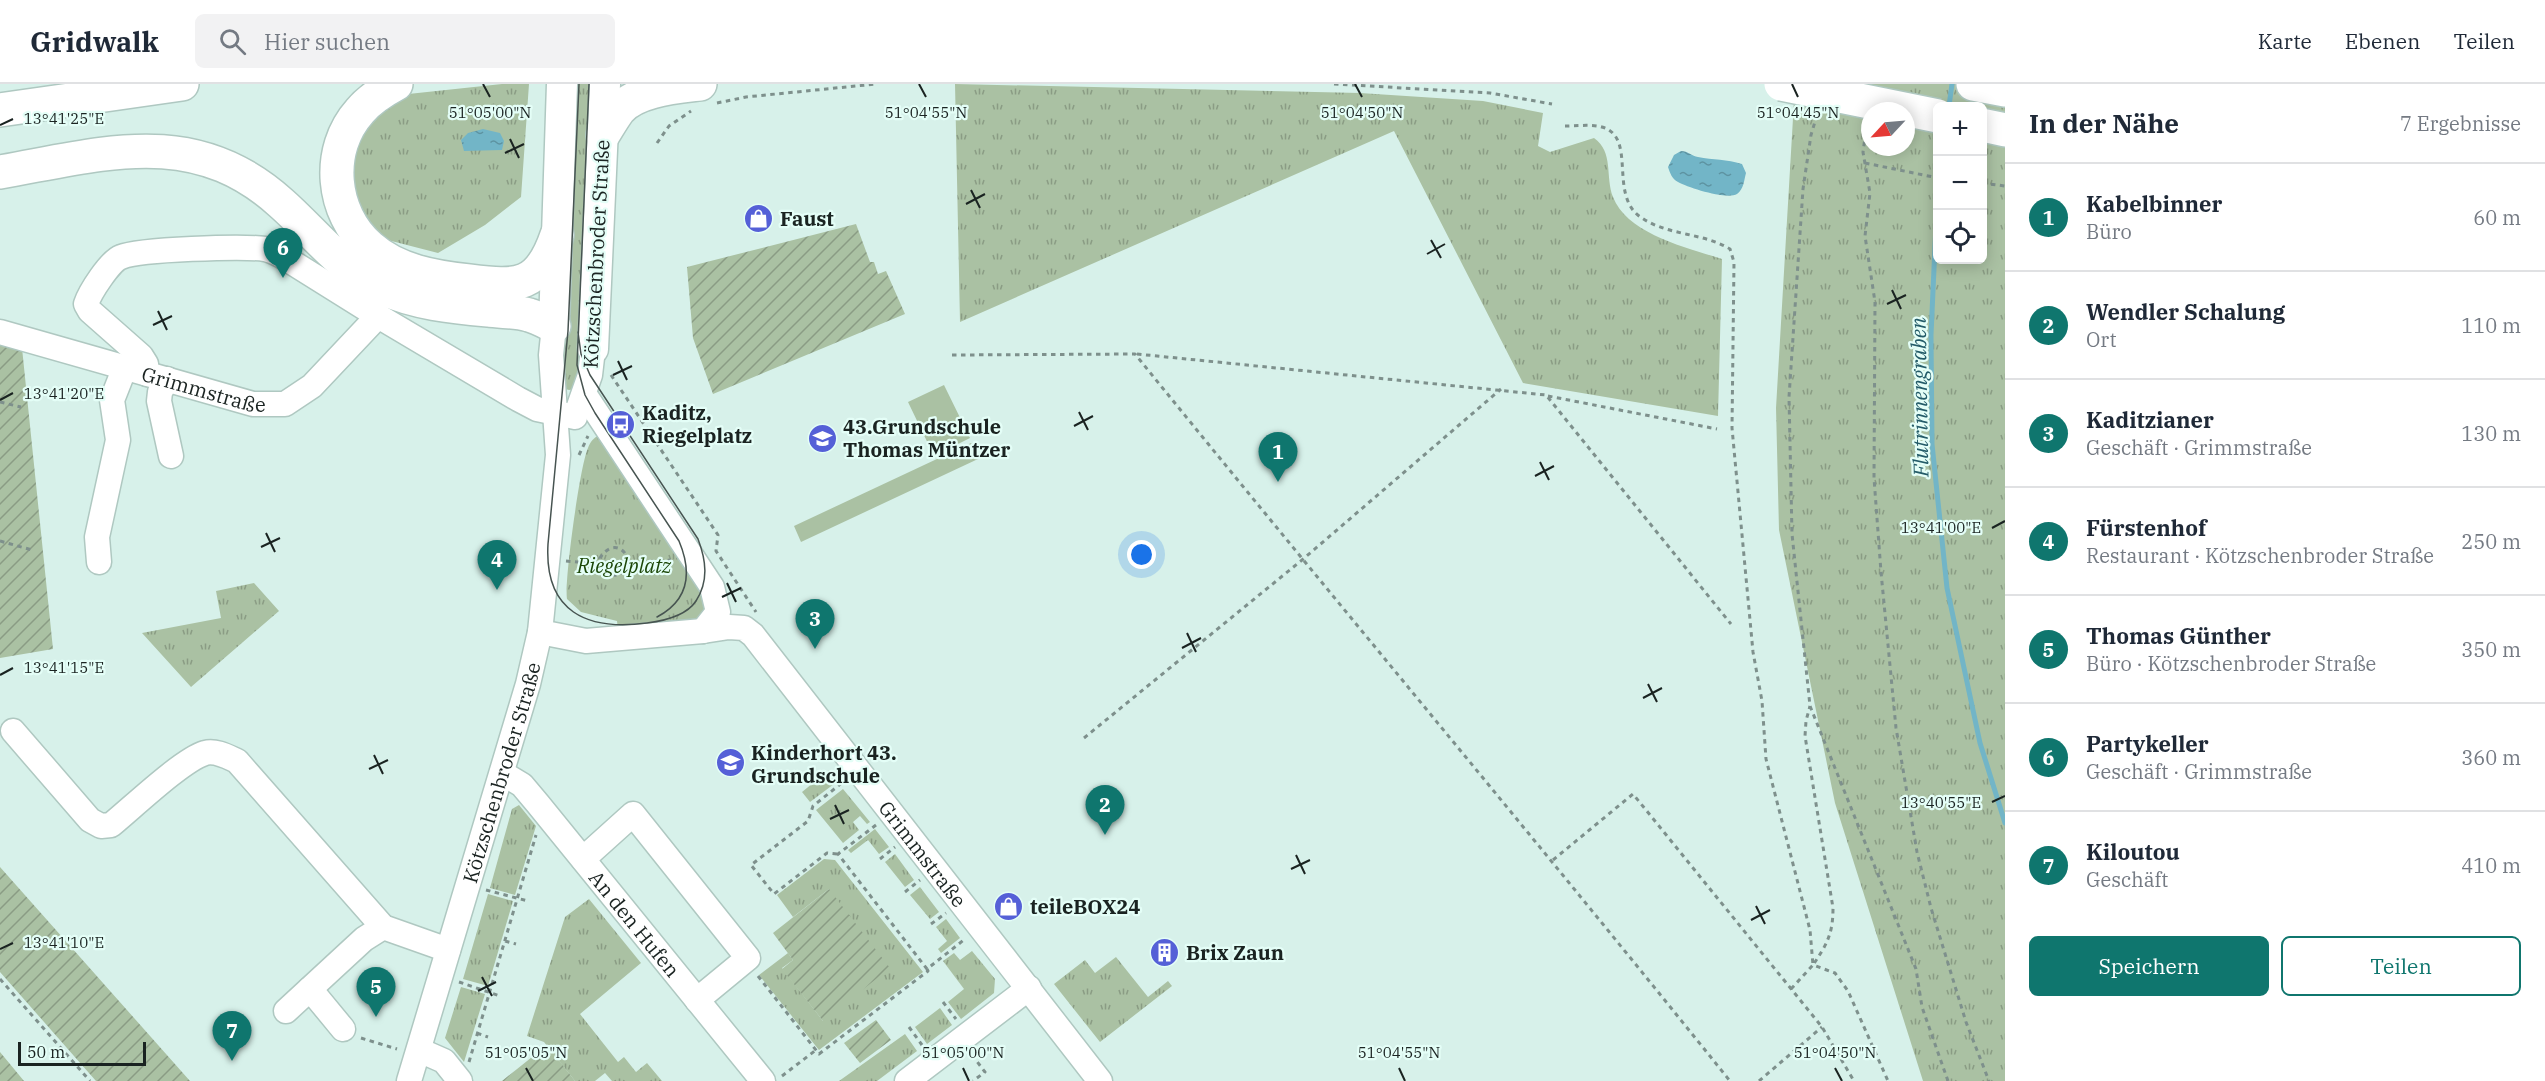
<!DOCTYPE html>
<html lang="de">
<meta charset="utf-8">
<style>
:root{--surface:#fff;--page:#f2f2f3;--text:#1f2937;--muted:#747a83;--line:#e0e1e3;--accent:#0f766e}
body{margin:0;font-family:"IBM Plex Serif",serif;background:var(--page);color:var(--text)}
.controls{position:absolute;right:18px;top:18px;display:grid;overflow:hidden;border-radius:9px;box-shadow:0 3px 15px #0003}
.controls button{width:54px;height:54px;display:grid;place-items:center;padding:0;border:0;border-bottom:2px solid var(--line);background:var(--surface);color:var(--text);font:30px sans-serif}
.compass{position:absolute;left:1861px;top:18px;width:54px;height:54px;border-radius:50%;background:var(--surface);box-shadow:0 3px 15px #0003;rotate:244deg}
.scale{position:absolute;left:18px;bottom:15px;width:128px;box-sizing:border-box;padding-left:6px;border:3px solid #1a2321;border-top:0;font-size:16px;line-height:21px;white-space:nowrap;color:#1a2321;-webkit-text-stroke:4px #e4fef7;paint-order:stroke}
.you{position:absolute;left:1142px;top:471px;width:21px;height:21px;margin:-15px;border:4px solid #fff;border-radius:50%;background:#1a73e8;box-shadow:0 0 0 9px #1a73e833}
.badge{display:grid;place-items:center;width:39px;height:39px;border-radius:50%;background:var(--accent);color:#fff;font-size:20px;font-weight:700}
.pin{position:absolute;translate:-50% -50px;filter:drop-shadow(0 2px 3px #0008)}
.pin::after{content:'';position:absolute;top:32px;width:21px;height:18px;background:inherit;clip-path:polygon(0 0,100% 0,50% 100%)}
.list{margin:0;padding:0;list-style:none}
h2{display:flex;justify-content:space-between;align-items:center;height:78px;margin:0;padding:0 24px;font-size:26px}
h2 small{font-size:20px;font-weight:400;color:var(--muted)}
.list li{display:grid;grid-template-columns:39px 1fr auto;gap:18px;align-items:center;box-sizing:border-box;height:108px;padding:0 24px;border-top:2px solid var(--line)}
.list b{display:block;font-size:22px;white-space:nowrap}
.list p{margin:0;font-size:20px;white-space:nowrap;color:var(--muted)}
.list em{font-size:20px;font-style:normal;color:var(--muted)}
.actions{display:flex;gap:12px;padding:18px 24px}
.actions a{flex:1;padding:14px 0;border:2px solid var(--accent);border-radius:9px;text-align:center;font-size:21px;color:var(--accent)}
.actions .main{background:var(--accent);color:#fff}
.icon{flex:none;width:33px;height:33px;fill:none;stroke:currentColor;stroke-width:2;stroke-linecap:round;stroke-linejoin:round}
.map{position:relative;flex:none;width:2005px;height:997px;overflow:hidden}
header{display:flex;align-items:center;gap:36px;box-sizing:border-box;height:84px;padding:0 30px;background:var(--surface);border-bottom:2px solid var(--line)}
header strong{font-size:28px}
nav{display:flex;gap:33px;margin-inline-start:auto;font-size:21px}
.search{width:420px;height:54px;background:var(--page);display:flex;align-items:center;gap:15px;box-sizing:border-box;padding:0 21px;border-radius:9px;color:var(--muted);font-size:22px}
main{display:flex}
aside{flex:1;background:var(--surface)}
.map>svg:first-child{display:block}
</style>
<header>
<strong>Gridwalk</strong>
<div class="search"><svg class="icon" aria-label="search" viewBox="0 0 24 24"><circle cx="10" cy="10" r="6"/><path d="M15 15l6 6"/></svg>Hier suchen</div>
<nav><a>Karte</a><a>Ebenen</a><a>Teilen</a></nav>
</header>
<main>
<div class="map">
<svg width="2005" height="997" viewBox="0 0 2005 997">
<defs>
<pattern id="grass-tufts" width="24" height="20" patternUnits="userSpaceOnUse" patternTransform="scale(1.5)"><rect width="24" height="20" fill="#aac1a3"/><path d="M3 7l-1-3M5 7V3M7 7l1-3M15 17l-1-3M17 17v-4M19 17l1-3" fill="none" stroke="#8a9c84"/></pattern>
<pattern id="garden-furrows" width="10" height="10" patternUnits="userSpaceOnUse" patternTransform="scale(1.5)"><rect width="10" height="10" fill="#aac1a3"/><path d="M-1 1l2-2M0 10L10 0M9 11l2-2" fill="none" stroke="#8a9c84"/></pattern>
<pattern id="water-ripples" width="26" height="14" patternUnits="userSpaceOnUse" patternTransform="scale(1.5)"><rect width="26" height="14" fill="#72b5c7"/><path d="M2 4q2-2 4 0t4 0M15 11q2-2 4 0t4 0" fill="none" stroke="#5d93a1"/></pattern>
</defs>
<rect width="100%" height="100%" fill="#d7f1ea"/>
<path fill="url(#grass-tufts)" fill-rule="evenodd" d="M 502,0 L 529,0 L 521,113 L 485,141 L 438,169 L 372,152 L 357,119 L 349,85 L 368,36 L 399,11 Z
M 572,0 L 593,0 L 579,295 L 576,305 L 569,306 L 562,304 Z
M 955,0 L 1360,9 L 1483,17 L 1543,29 L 1538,62 L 1550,68 L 1594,54 C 1614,68 1605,93 1613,113 C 1627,150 1688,164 1722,175 L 1718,332 L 1523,299 L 1394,47 L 960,238 Z
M 1795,0 L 2005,0 L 2005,997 L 1923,997 L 1835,719 L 1779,446 L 1776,324 ZM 1938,22 L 1982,22 L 1982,176 L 1938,176 ZM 1870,27 L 1906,27 L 1906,63 L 1870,63 Z
M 600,351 L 707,515 C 705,527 701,532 691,539 L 618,546 L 617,537 L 581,528 L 567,515 C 564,498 580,381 588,364 C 590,358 594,353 600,351 Z
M 254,499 L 279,527 L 191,603 L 142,549 L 221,534 L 216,507 Z
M 829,686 L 838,697 L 810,718 L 802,708 Z
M 843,705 L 870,738 L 867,740 L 860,732 L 853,738 L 859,746 L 843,759 L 816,726 Z
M 519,721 L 536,742 L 515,811 L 490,804 L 512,725 Z
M 875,745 L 889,763 L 879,770 L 868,756 L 851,769 L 848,766 Z
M 895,770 L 914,796 L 905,803 L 885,778 Z
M 824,775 L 835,776 L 923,888 L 819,966 L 759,891 L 788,869 L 793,876 L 782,884 L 823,937 L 829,805 L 793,833 L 777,811 Z
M 920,803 L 939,828 L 930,835 L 910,811 Z
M 488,810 L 513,817 L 488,902 L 463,895 Z
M 589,815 L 641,879 L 580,930 L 618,978 L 624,973 L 636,988 L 647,979 L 662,997 L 612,997 L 605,989 L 595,997 L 575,997 L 544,958 L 527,952 L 565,833 Z
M 946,835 L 960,854 L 941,869 L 938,865 L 947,857 L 936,843 Z
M 972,867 L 995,895 L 994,909 L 961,935 L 948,918 L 964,905 L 943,877 L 954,869 L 960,876 Z
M 1116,873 L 1148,913 L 1168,897 L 1172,902 L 1100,958 L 1054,900 L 1085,876 L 1095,889 Z
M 461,903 L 485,910 L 464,978 L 445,954 Z
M 940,924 L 952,941 L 927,960 L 915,943 Z
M 905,950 L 917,967 L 877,997 L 839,997 Z"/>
<path fill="url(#garden-furrows)" d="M 856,140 L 870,178 L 874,178 L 878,190 L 886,187 L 905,230 L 713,310 L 693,254 L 687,183 Z
M 0,257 L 22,264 L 53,565 L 0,574 Z
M 0,783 L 190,997 L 96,997 L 0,888 Z
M 829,805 L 890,884 L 823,937 L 782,885 L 793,876 L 773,849 Z
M 876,936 L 891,956 L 860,979 L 844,959 Z
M 547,961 L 575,997 L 502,997 Z
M 0,968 L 24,997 L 0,997 Z"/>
<path fill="#aac1a3" d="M 944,301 L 970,354 L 934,372 L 908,318 Z
M 971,359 L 978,375 L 801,458 L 794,442 Z"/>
<path fill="url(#water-ripples)" d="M 483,45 L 500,49 L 504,57 L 502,66 L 464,67 L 461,56 L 468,49 Z
M 1681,67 C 1688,67 1692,72 1698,73 C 1713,76 1727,75 1742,80 L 1746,89 C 1744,96 1744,105 1737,110 C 1727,116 1689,104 1678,98 C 1672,95 1670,89 1668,83 L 1674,71 Z"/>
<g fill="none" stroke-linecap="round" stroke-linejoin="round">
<path stroke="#72b5c7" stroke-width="5" d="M 1949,22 L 1952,0
M 1938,96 L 1931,251 L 1932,360 L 1947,504 L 1980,659 L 2005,739"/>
<defs>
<g id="minor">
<path id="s1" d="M 0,248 L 253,320 L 285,320 L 312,302 L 378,232"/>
<path d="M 147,290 L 146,280 L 141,272 L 90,227 L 86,220 C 90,208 110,177 121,173 C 140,165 243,162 265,165 C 270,166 276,169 282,172 L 378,232 L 518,315 L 537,325 L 575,333"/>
<path d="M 167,295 L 160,308 L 159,317 L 171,372"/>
<path d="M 585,311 L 712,503 L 718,528 L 703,547"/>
<path d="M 578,325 L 590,291 L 593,265"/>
<path d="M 99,478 L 97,453 L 118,356 L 112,316 L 125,283"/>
<path id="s2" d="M 540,548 L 586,557 L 703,547 L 729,543 L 744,544 L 753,551 L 1100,997"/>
<path d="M 13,647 L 90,736 L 101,742 L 111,741 C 132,724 182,676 205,669 C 216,666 228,673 237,677 L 383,843 L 448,866"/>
<path id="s3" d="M 502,689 L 522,701 L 538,720 L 763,997"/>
<path d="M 583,775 L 633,730 L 748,874 L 697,916"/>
<path d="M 310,905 L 343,945"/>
<path d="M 286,927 L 364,855 L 383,843"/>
<path d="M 419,966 L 444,977 L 460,997"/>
<path id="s4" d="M 409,997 L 528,600 L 540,548 L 558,371 L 551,271 L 554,242"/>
<path d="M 907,997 L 1029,904"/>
</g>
<path id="major" d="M 554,242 L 562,0
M 593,265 L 605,0"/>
<path id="highway" d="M 396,0 C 383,7 370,15 360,27 C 325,66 331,129 370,163 C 397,187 434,193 469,197 C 518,203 539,204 557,151
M 1973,0 L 2005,6
M 0,26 L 182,0
M 1982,41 L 2005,46
M 603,51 C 608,43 613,34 619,26 C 636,6 675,3 700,0
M 0,88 C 103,70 194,40 281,119 C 314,148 341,185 382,204 C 415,219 452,223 488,226 C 501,228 517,227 529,231 C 537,233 546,238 554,242"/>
</defs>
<use href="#minor" stroke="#afc8c1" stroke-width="27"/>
<use href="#major" stroke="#afc8c1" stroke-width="33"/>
<use href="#highway" stroke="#afc8c1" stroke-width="36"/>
<path stroke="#7e908c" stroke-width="3" stroke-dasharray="4.5 4.5" stroke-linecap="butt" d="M 1334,0 L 1490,9 L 1552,20
M 717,19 L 746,13 L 876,0
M 1817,31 L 1811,51 L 1803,105 L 1789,313 L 1792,450 L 1810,622 L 1916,885 L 1922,923 L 1948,997
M 1867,40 L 1863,68 L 1870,109 L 1865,152 L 1875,218 L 1874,394 L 1881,488 L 1896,644 L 1917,768 L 1931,824 L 1966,938 L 1989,997
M 1565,42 C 1576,42 1591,40 1602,43 C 1637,53 1609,109 1639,132 C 1666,152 1702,148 1730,165 L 1734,178 L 1732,344 L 1753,568 L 1762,617 L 1766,675 L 1810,846 L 1813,881 C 1827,860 1833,850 1833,824 L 1805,652 L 1806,637 L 1810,622
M 657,59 L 669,42 L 691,27
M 1865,79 L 1938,94
M 1982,99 L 2005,102
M 1137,270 L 1546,311 L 1731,540
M 952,271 L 1135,270 C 1332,513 1534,753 1730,997
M 611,291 L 718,451 L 716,467 L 756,528
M 1548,312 L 1717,345
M 0,318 L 21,323
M 579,371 L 588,352
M 0,457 L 32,466
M 566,477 L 600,480
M 629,479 C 623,491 616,495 603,487 L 600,474 C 610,458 625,461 629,479 L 671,476
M 1084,654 L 1302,476 L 1501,305
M 876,741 L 838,770 L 927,885 L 965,855
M 837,770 L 827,769 L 774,810 L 751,781 L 808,737 L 813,722 L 843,698
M 880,775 L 895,763
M 1553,776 L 1633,710 L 1822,943 L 1854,997
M 486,806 L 528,817
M 905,808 L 920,796
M 931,840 L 946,829
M 505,857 L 516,860
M 758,892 L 819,970 L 928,887 L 927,885
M 0,895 L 90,997
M 459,898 L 500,912
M 1791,905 L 1813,881 L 1835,889 L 1848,907 L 1888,997
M 943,918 L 956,935
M 909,943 L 922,961
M 477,949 L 488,953
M 361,954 L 397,965
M 972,971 L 985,988 L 973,997
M 469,978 L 536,751
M 782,992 L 816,966
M 1759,997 L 1822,943"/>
<use href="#minor" stroke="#fff" stroke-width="24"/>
<use href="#major" stroke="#fff" stroke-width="30"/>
<use href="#highway" stroke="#fff" stroke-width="33"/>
<path stroke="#475451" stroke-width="1.5" d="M 589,0 L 577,281 L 585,311 L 595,329 L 679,457 C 692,488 689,516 657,533
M 578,248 L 581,270 L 590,291 L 698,455 C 706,476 709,497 696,517 C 686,532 663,537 647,539 C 587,547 544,528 548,460 L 568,247 L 579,0"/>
<defs>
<path id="highway-bridge" d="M 1781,0 L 1938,32"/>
</defs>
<use href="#highway-bridge" stroke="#afc8c1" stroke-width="36" stroke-linecap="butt"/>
<use href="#highway-bridge" stroke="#fff" stroke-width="33"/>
</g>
<path fill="none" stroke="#1a2321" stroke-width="2" d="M 483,0 L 490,13M 919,0 L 926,13M 1355,0 L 1362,13M 1792,0 L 1798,13M 0,41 L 13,35M 510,55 L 519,74M 505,69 L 524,60M 971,106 L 980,124M 966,120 L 985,110M 1431,156 L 1441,174M 1427,170 L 1445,160M 1892,206 L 1901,225M 1887,220 L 1906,211M 158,227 L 167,246M 153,241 L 172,232M 618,277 L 627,296M 613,291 L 632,282M 0,316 L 13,309M 1079,328 L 1088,346M 1074,342 L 1093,332M 1540,378 L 1549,396M 1535,392 L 1554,382M 1992,444 L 2005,437M 266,449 L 275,468M 261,463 L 280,454M 727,499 L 736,518M 722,513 L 741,504M 1187,549 L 1196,568M 1182,564 L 1201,554M 0,591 L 13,584M 1648,600 L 1657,618M 1643,614 L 1662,604M 374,671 L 383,690M 369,685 L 388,676M 1992,718 L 2005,712M 835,721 L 844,740M 830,735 L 849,726M 1296,771 L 1305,790M 1291,785 L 1310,776M 1756,822 L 1765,840M 1751,836 L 1770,826M 0,865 L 13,859M 482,893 L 492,912M 478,907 L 496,898M 526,984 L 533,997M 963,984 L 969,997M 1399,984 L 1405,997M 1835,984 L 1842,997"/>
<defs>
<symbol id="shop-disc" viewBox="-11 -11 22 22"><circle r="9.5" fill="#5560d7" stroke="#e4fef7"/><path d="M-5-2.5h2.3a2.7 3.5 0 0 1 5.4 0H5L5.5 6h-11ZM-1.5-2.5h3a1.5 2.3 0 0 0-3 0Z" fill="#fff"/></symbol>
<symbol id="bus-disc" viewBox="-11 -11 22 22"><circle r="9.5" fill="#5560d7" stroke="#e4fef7"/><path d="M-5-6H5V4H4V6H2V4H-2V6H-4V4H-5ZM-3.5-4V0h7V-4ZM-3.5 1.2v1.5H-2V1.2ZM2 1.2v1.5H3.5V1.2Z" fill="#fff"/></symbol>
<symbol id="school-disc" viewBox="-11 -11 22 22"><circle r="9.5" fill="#5560d7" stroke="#e4fef7"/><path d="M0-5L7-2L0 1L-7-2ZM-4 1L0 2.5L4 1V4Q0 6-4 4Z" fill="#fff"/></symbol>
<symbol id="building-disc" viewBox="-11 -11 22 22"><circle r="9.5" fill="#5560d7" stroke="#e4fef7"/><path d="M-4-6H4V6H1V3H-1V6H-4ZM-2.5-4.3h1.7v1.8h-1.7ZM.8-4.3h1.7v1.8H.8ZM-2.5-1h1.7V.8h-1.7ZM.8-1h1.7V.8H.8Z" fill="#fff"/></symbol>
</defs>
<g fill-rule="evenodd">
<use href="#shop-disc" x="742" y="118" width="33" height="33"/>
<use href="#bus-disc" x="604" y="324" width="33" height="33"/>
<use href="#school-disc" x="806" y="338" width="33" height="33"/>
<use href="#school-disc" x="714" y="662" width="33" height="33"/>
<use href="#shop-disc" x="992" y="806" width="33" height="33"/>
<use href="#building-disc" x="1148" y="852" width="33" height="33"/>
</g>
<g text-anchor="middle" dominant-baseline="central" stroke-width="4.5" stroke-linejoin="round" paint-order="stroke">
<g font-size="20" font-weight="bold" fill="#1a2321" stroke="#e4fef7" text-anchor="start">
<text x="780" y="134">Faust</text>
<text x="642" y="328">Kaditz,<tspan x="642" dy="23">Riegelplatz</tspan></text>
<text x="843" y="342">43.Grundschule<tspan x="843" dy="23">Thomas Müntzer</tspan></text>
<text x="751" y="668">Kinderhort 43.<tspan x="751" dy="23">Grundschule</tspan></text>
<text x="1030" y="822">teileBOX24</text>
<text x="1186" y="868">Brix Zaun</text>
</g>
<g font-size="20" fill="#1a2321" stroke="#e4fef7">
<text transform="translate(596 170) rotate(-87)">Kötzschenbroder Straße</text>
<text stroke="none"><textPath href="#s1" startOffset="212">Grimmstraße</textPath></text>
<text stroke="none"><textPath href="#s4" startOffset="322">Kötzschenbroder Straße</textPath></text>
<text stroke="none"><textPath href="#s2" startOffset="494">Grimmstraße</textPath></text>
<text stroke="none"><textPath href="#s3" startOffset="202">An den Hufen</textPath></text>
</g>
<g font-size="20" font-style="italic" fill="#1b4606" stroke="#e4fef7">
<text x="624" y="481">Riegelplatz</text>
</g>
<g font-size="21" font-style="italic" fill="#235b68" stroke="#e4fef7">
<text transform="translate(1919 313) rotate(-91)">Flutrinnengraben</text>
</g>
</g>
<g font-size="15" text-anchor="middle" fill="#1a2321" stroke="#e4fef7" stroke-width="4.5" stroke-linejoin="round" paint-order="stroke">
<text x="490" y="34">51°05'00"N</text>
<text x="926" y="34">51°04'55"N</text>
<text x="1362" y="34">51°04'50"N</text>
<text x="1798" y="34">51°04'45"N</text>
<text x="64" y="40">13°41'25"E</text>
<text x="64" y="315">13°41'20"E</text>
<text x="1941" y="449">13°41'00"E</text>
<text x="64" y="589">13°41'15"E</text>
<text x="1941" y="724">13°40'55"E</text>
<text x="64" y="864">13°41'10"E</text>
<text x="526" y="974">51°05'05"N</text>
<text x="963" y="974">51°05'00"N</text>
<text x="1399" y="974">51°04'55"N</text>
<text x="1835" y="974">51°04'50"N</text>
</g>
</svg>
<div class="controls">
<button>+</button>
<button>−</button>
<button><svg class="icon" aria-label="locate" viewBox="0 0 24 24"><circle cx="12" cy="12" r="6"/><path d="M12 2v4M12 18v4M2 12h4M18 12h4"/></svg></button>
</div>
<svg class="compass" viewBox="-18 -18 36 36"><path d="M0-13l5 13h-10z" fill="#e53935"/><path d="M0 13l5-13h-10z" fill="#747a83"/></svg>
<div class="scale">50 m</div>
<div class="you"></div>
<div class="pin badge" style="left:1278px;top:398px">1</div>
<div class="pin badge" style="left:1105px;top:751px">2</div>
<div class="pin badge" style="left:815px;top:565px">3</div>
<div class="pin badge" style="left:497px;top:506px">4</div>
<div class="pin badge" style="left:376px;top:933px">5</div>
<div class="pin badge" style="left:283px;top:194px">6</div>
<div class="pin badge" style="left:232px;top:977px">7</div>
</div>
<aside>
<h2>In der Nähe<small>7 Ergebnisse</small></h2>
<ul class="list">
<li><span class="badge">1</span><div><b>Kabelbinner</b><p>Büro</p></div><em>60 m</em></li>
<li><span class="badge">2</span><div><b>Wendler Schalung</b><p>Ort</p></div><em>110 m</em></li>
<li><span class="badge">3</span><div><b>Kaditzianer</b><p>Geschäft · Grimmstraße</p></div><em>130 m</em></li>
<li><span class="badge">4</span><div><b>Fürstenhof</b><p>Restaurant · Kötzschenbroder Straße</p></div><em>250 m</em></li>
<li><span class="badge">5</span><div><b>Thomas Günther</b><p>Büro · Kötzschenbroder Straße</p></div><em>350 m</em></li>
<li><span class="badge">6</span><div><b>Partykeller</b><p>Geschäft · Grimmstraße</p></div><em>360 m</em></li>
<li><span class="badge">7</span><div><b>Kiloutou</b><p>Geschäft</p></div><em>410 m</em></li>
</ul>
<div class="actions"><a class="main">Speichern</a><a>Teilen</a></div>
</aside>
</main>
